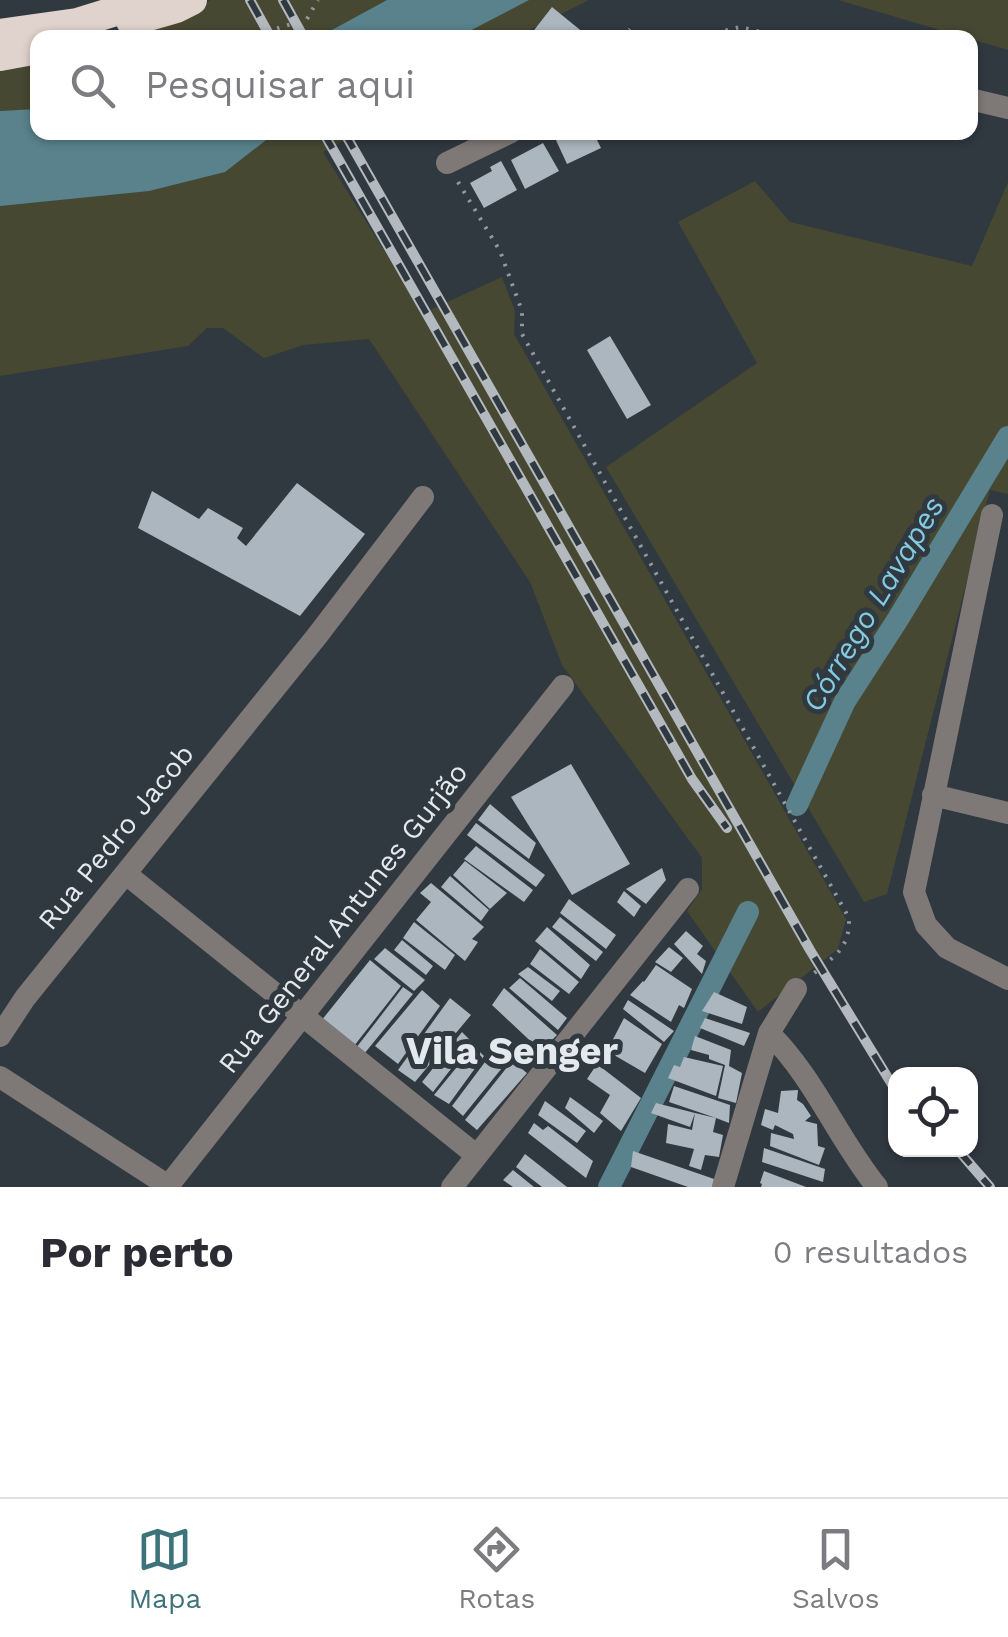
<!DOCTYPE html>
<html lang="pt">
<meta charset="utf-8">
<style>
:root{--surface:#fff;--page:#f2f2f3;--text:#2b2b33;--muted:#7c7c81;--line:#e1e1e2;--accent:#3d737a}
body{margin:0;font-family:"Work Sans",sans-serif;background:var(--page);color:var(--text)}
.controls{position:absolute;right:30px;bottom:30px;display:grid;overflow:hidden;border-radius:20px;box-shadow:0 2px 8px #0004}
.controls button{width:90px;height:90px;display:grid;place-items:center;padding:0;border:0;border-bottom:2px solid var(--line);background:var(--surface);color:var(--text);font:50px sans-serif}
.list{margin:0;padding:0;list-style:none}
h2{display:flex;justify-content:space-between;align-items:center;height:130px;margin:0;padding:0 40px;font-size:42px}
h2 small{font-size:32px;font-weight:400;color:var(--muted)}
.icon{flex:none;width:55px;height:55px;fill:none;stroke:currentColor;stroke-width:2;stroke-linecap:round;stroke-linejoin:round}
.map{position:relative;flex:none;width:1008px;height:1187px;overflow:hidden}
.search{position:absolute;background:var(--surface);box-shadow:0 2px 8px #0004;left:30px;right:30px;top:30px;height:110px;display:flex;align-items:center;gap:25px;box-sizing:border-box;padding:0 35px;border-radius:20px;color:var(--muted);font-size:38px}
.sheet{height:310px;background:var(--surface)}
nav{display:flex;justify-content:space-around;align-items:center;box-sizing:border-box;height:140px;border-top:2px solid var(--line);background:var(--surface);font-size:28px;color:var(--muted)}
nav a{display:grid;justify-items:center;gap:5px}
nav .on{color:var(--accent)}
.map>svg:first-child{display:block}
</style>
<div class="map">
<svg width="1008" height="1187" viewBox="0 0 1008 1187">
<rect width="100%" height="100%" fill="#303840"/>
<path fill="#464832" d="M 211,0 L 589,0 L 516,37 L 108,38 L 176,17 Z
M 838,0 L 1008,0 L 1008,50 Z
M 37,57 L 38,132 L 358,133 L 323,152 L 423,313 L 502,277 L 515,311 L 514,334 L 846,919 L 838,949 L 758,1012 L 687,911 L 702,889 L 702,858 L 562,665 L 530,582 L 369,339 L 303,345 L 264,358 L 223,328 L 207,328 L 188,346 L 0,376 L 0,64 Z
M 755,181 L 790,222 L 972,266 L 1008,182 L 1008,494 L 990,490 L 887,894 L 864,902 L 606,467 L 757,363 L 678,222 Z"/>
<path fill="#59828d" d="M 387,0 L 529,0 L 458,37 L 319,37 Z
M 37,109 L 38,132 L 275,133 L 225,172 L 149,191 L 0,206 L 0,111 Z"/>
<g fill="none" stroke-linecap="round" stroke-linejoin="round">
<path stroke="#59828d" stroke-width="22" d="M 797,805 L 845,701 L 898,619 L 1008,437
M 609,1187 L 748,912"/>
</g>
<path fill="#acb6bf" d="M 552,7 L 590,38 L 528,38 Z
M 567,132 L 593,132 L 601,148 L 567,164 L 555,138 Z
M 543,143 L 559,171 L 525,189 L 511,160 Z
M 501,161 L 517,190 L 484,208 L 470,183 L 492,171 L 490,167 Z
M 610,336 L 651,405 L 627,419 L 587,350 Z
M 297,483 L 365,534 L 300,616 L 138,528 L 152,491 L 199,519 L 208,508 L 243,528 L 237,538 L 246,546 Z
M 571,764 L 630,864 L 572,895 L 511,797 Z
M 490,804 L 536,843 L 529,859 L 478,820 Z
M 476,823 L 545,875 L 536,887 L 467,835 Z
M 476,846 L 533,890 L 524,902 L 464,859 Z
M 465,861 L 507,893 L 490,909 L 453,875 Z
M 662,868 L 666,880 L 646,904 L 626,889 Z
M 450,876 L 489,910 L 481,921 L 441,887 Z
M 431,883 L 484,927 L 472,939 L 478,942 L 465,961 L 416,920 L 431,902 L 420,893 Z
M 624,891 L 641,906 L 634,917 L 617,902 Z
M 569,899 L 616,935 L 606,949 L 560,913 Z
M 560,917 L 603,952 L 596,961 L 552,927 Z
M 414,922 L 455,955 L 445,970 L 403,938 Z
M 547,927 L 590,965 L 581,979 L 535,941 Z
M 686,931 L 703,946 L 697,954 L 706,961 L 702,974 L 674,944 Z
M 402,940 L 433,966 L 426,975 L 394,950 Z
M 669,947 L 683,958 L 671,972 L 655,962 Z
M 385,948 L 425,980 L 414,991 L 374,959 Z
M 540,949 L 579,982 L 569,994 L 530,964 Z
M 370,960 L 401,986 L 354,1046 L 321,1021 Z
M 656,965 L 692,989 L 684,1008 L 679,1005 L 671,1022 L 630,995 L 643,981 L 644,982 Z
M 528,967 L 560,991 L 552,1001 L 518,974 Z
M 520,978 L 567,1018 L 558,1030 L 509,988 Z
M 403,987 L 413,994 L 364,1054 L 356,1048 Z
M 504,988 L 557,1035 L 541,1051 L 492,1005 Z
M 422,990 L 440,1006 L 398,1064 L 375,1046 Z
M 714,992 L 747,1007 L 742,1024 L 702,1011 Z
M 450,998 L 471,1015 L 415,1082 L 398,1070 Z
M 628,1000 L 674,1031 L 664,1042 L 623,1009 Z
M 624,1018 L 662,1044 L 645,1073 L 607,1051 Z
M 705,1018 L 750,1033 L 744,1046 L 700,1028 Z
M 462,1032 L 472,1042 L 433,1092 L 422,1082 Z
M 695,1036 L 731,1050 L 729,1066 L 742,1073 L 736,1103 L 718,1098 L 725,1065 L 709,1059 L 709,1055 L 691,1050 Z
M 474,1046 L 484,1056 L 449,1104 L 434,1095 Z
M 684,1057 L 723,1066 L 716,1096 L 668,1078 L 674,1065 L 680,1067 Z
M 488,1058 L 502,1068 L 463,1116 L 452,1106 Z
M 512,1061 L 527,1073 L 477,1130 L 465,1120 Z
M 597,1064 L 641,1098 L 621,1131 L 600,1113 L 610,1095 L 587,1079 Z
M 674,1086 L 730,1105 L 729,1123 L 716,1118 L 713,1132 L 723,1135 L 719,1157 L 705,1155 L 701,1170 L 689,1166 L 694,1149 L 666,1143 L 668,1124 L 692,1130 L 695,1113 L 716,1118 L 669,1102 Z
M 798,1090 L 797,1100 L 803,1104 L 811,1116 L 805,1121 L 817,1124 L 818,1146 L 825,1148 L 819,1165 L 770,1146 L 771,1133 L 794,1139 L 793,1134 L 775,1125 L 773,1130 L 761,1125 L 765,1109 L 778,1113 L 781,1091 Z
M 570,1097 L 603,1121 L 594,1133 L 565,1108 Z
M 545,1101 L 586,1131 L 577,1143 L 538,1115 Z
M 656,1103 L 695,1113 L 690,1127 L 651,1113 Z
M 534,1123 L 543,1130 L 548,1126 L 593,1161 L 586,1178 L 528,1133 Z
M 764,1148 L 825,1169 L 823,1182 L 762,1162 Z
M 633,1151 L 717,1180 L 715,1187 L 688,1187 L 631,1167 Z
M 525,1154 L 567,1187 L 542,1187 L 516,1167 Z
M 513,1170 L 534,1187 L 513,1187 L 503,1180 Z
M 764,1171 L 806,1187 L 761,1187 L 762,1184 L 760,1183 Z"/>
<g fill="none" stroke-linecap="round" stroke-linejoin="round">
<path stroke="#92999f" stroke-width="4" stroke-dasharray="2.5 8" stroke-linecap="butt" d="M 247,38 L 307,19 L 318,0
M 623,38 L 630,29
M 695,38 L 740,27 L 786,38
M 458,182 L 500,251 L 522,311 L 522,334 L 849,918 C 850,950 833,956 811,976"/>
<path stroke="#7e7876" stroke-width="22" d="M 970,99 L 1008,108
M 447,163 L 511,132
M 992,515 L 914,892 L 926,925 L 947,948 L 1008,979
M 933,795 L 1008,813
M 126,874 L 476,1155
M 769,1033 C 814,1077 838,1139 877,1187
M 0,1036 L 25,998 L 317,636 L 423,497
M 0,1077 L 170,1187
M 168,1186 L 563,686
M 452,1187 L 688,889
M 723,1187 L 769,1033 L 796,989"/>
<path stroke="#e0d2cd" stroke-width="30" d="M 131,21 L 176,8 L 192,0
M 0,34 L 77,23 L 152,0
M 0,56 L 38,49"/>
<defs>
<path id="rail" d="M 250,0 L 271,38
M 283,0 L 304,38
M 323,132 L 692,779 L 727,828
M 344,132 L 810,950 L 896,1091
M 958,1150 L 990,1187"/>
</defs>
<use href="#rail" stroke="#b3b9bf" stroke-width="10"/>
<use href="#rail" stroke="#303840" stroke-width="6" stroke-dasharray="19" stroke-linecap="butt"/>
</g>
<g text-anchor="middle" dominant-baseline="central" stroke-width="10" stroke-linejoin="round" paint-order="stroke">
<g font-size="28" fill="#e4e9ee" stroke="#303840">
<text transform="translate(116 837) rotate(-51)">Rua Pedro Jacob</text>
<text transform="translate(343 918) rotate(-52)">Rua General Antunes Gurjão</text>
</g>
<g font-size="30" font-style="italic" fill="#82cbe0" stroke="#303840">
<text transform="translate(873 604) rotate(-59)">Córrego Lavapes</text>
</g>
<g font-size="38" font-weight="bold" fill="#e4e9ee" stroke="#303840">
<text x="512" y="1051">Vila Senger</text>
</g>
</g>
</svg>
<div class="controls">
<button><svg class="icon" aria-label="locate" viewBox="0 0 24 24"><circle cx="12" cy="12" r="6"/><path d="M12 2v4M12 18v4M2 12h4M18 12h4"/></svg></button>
</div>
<div class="search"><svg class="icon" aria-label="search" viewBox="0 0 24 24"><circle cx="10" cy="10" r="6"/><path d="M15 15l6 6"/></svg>Pesquisar aqui</div>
</div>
<section class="sheet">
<h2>Por perto<small>0 resultados</small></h2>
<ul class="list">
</ul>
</section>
<nav>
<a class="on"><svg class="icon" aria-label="map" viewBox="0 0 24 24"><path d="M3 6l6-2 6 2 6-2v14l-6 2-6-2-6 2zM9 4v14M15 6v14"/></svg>Mapa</a>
<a><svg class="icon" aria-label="directions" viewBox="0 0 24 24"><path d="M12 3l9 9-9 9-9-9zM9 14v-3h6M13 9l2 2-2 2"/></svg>Rotas</a>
<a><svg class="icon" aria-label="saved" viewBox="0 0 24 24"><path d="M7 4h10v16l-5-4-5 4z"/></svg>Salvos</a>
</nav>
